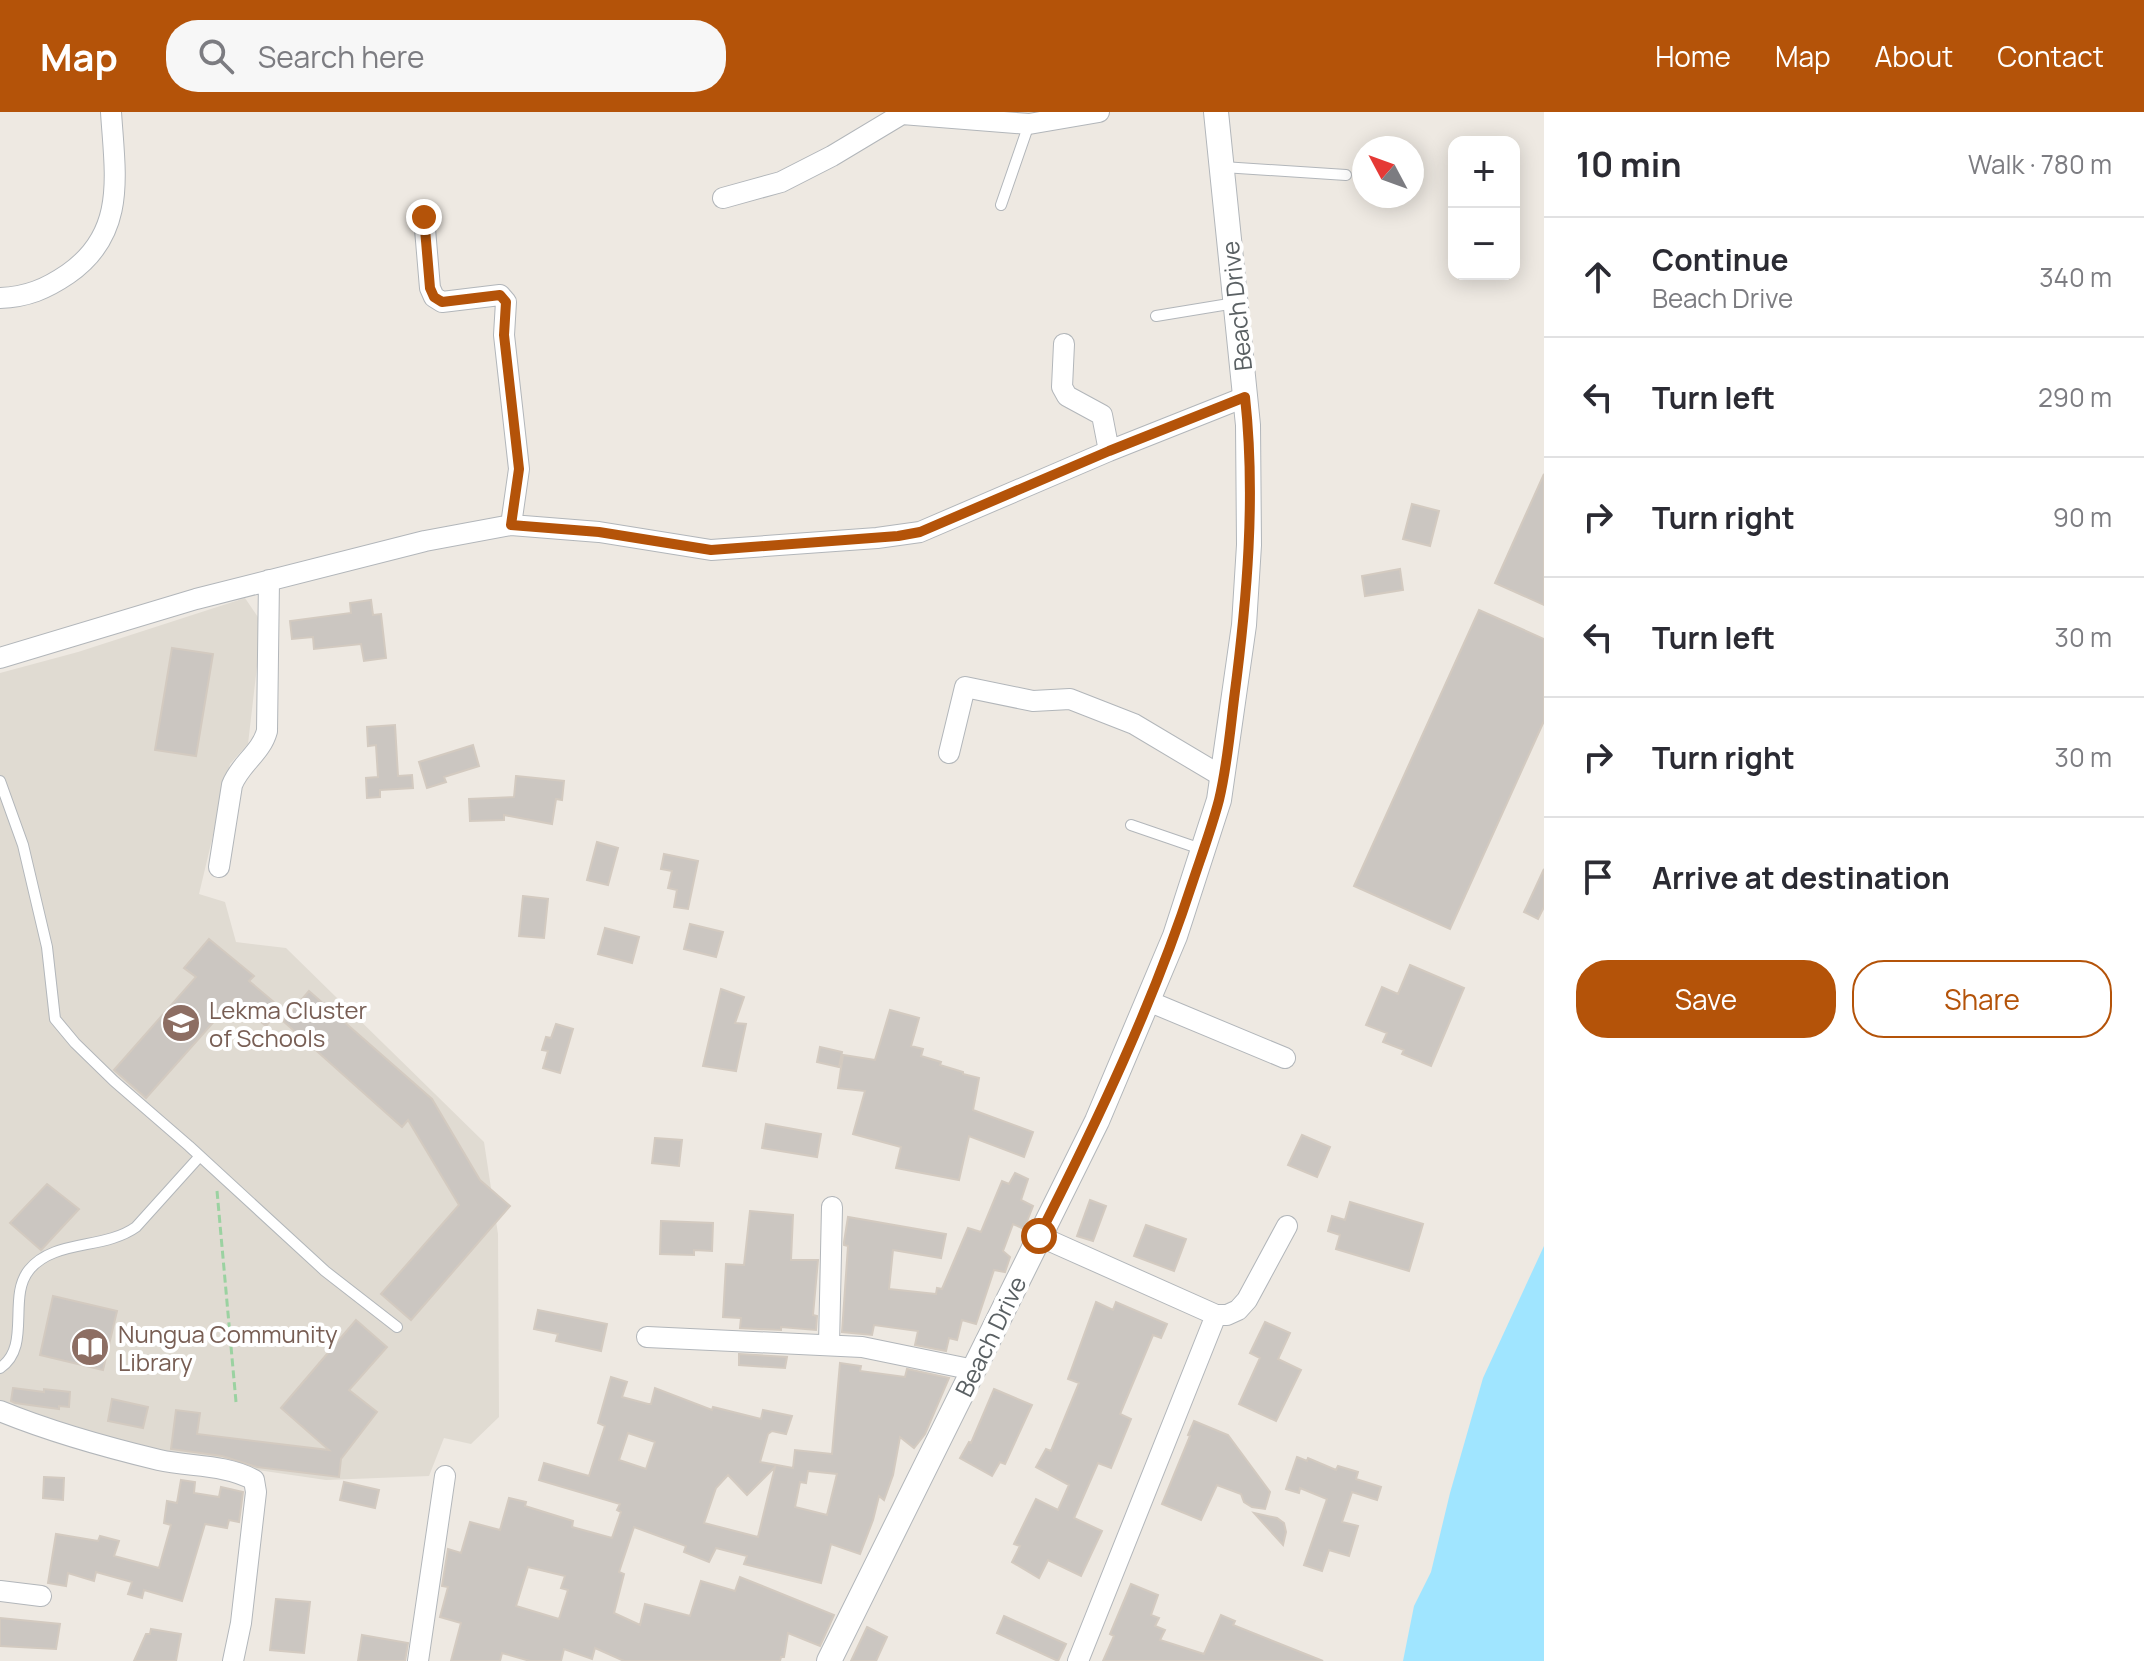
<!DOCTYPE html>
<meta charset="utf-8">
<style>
:root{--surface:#fff;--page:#f7f7f7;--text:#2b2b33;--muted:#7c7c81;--line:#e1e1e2;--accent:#b45309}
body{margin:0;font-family:Manrope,sans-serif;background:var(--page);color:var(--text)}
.controls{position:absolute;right:24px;top:24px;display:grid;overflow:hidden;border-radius:16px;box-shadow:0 4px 20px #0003}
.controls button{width:72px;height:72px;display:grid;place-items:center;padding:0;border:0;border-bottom:2px solid var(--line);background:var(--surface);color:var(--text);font:40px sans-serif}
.compass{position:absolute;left:1352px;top:24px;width:72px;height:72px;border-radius:50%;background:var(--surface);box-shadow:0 4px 20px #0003;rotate:311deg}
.stop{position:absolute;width:24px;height:24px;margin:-18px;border:6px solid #b45309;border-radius:50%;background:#fff}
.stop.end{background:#b45309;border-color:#fff;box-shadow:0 2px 8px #0008}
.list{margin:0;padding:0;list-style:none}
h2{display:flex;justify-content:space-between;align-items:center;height:104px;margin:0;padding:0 32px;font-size:34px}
h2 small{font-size:26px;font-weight:400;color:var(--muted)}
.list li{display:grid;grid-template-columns:52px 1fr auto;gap:24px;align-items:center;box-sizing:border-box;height:120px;padding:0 32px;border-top:2px solid var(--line)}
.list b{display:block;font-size:30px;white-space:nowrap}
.list p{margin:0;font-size:26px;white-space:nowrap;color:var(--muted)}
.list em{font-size:26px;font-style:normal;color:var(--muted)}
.actions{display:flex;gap:16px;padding:24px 32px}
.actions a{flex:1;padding:18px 0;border:2px solid var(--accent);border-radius:32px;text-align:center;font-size:28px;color:var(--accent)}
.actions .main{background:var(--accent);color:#fff}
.icon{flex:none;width:44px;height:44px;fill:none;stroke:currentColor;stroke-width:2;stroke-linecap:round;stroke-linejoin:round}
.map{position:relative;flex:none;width:1544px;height:1549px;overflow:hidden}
header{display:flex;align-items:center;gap:48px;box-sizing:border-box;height:112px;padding:0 40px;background:var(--accent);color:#fff}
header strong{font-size:38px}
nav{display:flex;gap:44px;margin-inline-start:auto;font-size:28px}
.search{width:560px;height:72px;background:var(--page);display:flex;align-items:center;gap:20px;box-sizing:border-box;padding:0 28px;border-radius:32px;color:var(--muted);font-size:30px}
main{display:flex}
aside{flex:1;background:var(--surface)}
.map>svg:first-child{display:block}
</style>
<header>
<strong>Map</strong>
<div class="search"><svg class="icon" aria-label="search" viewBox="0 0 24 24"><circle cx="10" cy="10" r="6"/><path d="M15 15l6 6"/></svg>Search here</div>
<nav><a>Home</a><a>Map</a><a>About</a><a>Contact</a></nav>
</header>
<main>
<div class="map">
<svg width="1544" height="1549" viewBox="0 0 1544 1549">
<rect width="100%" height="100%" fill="#eee9e2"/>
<path fill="#e0dbd2" d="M 245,486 L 262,511 L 248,632 L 230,652 L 199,782 L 225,790 L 236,830 L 286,836 L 484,1030 L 498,1122 L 499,1305 L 471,1332 L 444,1326 L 429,1364 L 326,1368 L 153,1343 L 0,1300 L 0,561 L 78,540 Z"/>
<path fill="#a0e5ff" d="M 1544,1134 L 1544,1549 L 1403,1549 L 1414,1494 L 1431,1460 L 1450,1381 L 1483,1266 Z"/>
<path fill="#cbc6c1" stroke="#d3cac0" stroke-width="2" fill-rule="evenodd" d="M 1544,362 L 1544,493 L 1495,471 Z
M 1412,392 L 1439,399 L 1430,434 L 1403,427 Z
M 1400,457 L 1403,478 L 1365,484 L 1362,464 Z
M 371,488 L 373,503 L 381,502 L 386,546 L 364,549 L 361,532 L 314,537 L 313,525 L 292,527 L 290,509 L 351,501 L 350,491 Z
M 1479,498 L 1544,527 L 1544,609 L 1450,817 L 1354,774 Z
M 172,536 L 213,542 L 196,644 L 155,638 Z
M 395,613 L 398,664 L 412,663 L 413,676 L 380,678 L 380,685 L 367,686 L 366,666 L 378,665 L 376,633 L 368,634 L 367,615 Z
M 473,633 L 479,654 L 444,665 L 446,670 L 427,676 L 419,650 Z
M 516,664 L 564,669 L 562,688 L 556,687 L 552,712 L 504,703 L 504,708 L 470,709 L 469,687 L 514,685 Z
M 597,730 L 618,736 L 608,773 L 587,768 Z
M 664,742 L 698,749 L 688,797 L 674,795 L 677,778 L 668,776 L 672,759 L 661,757 Z
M 1544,757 L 1544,795 L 1538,807 L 1524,800 Z
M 523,784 L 548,787 L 544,826 L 519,824 Z
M 690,812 L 723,820 L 716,845 L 684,837 Z
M 605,816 L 639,825 L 632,851 L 598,842 Z
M 209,827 L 254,864 L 249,869 L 281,896 L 266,914 L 234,887 L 146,986 L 114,958 L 196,865 L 184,856 Z
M 1410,853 L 1464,876 L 1431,954 L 1402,942 L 1404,938 L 1383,930 L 1387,921 L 1366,913 L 1382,875 L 1398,882 Z
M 721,877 L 744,885 L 735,911 L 746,912 L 736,959 L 703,954 Z
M 309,879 L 432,987 L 480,1068 L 510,1094 L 411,1208 L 381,1182 L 459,1093 L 408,1008 L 402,1015 L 283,909 Z
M 890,898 L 919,906 L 911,934 L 923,937 L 921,944 L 941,950 L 940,953 L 963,960 L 963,962 L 979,966 L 973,998 L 1033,1020 L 1024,1045 L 969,1024 L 959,1068 L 896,1056 L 901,1035 L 853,1022 L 865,979 L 838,976 L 843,943 L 875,948 Z
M 556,912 L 573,917 L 560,961 L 543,956 L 548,939 L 542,938 L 546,925 L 551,926 Z
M 820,935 L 842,940 L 839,955 L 817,950 Z
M 766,1012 L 821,1022 L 817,1045 L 762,1036 Z
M 1302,1023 L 1330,1035 L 1317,1065 L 1288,1053 Z
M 655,1026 L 682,1028 L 679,1054 L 652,1051 Z
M 1015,1061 L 1028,1067 L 1021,1088 L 1033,1094 L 1024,1117 L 1013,1112 L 1003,1139 L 1010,1145 L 1005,1160 L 994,1158 L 976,1212 L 962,1208 L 957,1228 L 949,1226 L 946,1239 L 915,1233 L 918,1219 L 874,1213 L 872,1223 L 842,1220 L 848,1134 L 844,1133 L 844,1130 L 848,1105 L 946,1122 L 941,1146 L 893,1138 L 889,1177 L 936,1182 L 937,1176 L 942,1177 L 968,1116 L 981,1120 L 1002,1069 L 1009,1072 Z
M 47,1072 L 79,1097 L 41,1138 L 10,1111 Z
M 1090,1088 L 1106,1094 L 1093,1129 L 1077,1124 Z
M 1350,1090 L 1423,1112 L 1409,1159 L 1336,1137 L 1340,1123 L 1328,1119 L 1332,1104 L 1345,1108 Z
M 750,1099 L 793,1103 L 791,1148 L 818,1148 L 813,1203 L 817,1204 L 816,1218 L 781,1215 L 781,1218 L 740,1216 L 741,1206 L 723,1205 L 726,1152 L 744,1153 Z
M 661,1109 L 713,1111 L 712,1139 L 694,1138 L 694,1143 L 660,1142 Z
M 1146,1113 L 1186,1127 L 1174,1159 L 1134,1144 Z
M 53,1184 L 117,1199 L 103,1258 L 40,1243 Z
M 1096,1190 L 1113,1198 L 1116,1190 L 1167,1212 L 1161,1226 L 1153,1223 L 1120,1302 L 1131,1307 L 1111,1356 L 1098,1351 L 1074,1406 L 1102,1419 L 1081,1464 L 1048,1448 L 1039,1466 L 1012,1450 L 1020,1434 L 1014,1432 L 1036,1387 L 1058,1398 L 1069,1373 L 1036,1355 L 1046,1337 L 1051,1339 L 1079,1271 L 1068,1267 Z
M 538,1198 L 607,1212 L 601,1239 L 556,1229 L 558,1222 L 534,1217 Z
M 356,1208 L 387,1235 L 349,1278 L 377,1300 L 341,1347 L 339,1365 L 257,1355 L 222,1344 L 171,1337 L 176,1298 L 200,1301 L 197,1322 L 329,1338 L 281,1296 Z
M 1265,1210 L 1290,1221 L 1278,1247 L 1301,1258 L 1276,1309 L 1239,1292 L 1260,1246 L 1250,1241 Z
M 739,1242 L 787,1245 L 785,1256 L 739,1253 Z
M 840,1251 L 861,1254 L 860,1259 L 905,1265 L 907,1257 L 949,1266 L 925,1322 L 914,1336 L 900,1325 L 893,1363 L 884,1388 L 879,1384 L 873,1408 L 860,1442 L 831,1432 L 821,1471 L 744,1452 L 747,1444 L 716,1436 L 709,1450 L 684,1440 L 686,1434 L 634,1415 L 619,1460 L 624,1462 L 614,1501 L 640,1513 L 645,1492 L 690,1504 L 701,1469 L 735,1479 L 740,1465 L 834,1503 L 820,1534 L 788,1521 L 784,1545 L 781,1545 L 780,1549 L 624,1549 L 595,1536 L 592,1547 L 564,1537 L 561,1549 L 530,1549 L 502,1541 L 500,1549 L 451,1549 L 461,1511 L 440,1505 L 448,1475 L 442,1474 L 448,1437 L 461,1441 L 470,1410 L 500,1418 L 509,1386 L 526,1390 L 525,1394 L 573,1409 L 572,1415 L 612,1426 L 621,1400 L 617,1398 L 620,1392 L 539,1368 L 544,1351 L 589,1364 L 605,1314 L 598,1311 L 611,1265 L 627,1270 L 622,1285 L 648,1292 L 651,1292 L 655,1276 L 712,1298 L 713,1295 L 761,1307 L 763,1298 L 792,1304 L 786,1322 L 772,1319 L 768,1322 L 760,1350 L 793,1356 L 795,1338 L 832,1342 ZM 628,1321 L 655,1330 L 646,1357 L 619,1348 ZM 775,1355 L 758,1425 L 704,1411 L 716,1376 L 728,1363 L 747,1383 ZM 808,1359 L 837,1362 L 827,1403 L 795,1395 L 800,1370 L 806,1371 ZM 528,1455 L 565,1464 L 561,1476 L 568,1478 L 559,1507 L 516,1494 Z
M 13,1276 L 44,1280 L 44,1277 L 70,1280 L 69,1295 L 59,1294 L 59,1297 L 15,1291 L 11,1289 Z
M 994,1277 L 1032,1293 L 1005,1352 L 1000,1350 L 992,1364 L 960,1346 L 969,1330 L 971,1331 Z
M 112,1287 L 148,1295 L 143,1316 L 108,1309 Z
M 1194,1309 L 1228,1323 L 1270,1380 L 1265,1397 L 1252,1395 L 1244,1390 L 1241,1382 L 1217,1373 L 1201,1408 L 1162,1392 L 1190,1324 L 1188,1323 Z
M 1297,1345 L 1307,1349 L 1308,1346 L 1336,1358 L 1338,1354 L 1358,1360 L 1356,1367 L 1381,1375 L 1377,1388 L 1352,1380 L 1342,1410 L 1358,1414 L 1349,1444 L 1329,1438 L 1322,1459 L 1304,1453 L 1327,1387 L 1300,1376 L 1299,1381 L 1286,1377 Z
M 44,1365 L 64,1366 L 63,1388 L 43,1386 Z
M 181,1368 L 195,1370 L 194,1381 L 219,1385 L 221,1375 L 243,1380 L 239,1410 L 229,1408 L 227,1416 L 205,1412 L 182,1489 L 144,1478 L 142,1486 L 128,1482 L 132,1470 L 96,1460 L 94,1469 L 68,1461 L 66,1474 L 48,1471 L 56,1422 L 98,1429 L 100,1424 L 119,1429 L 114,1444 L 159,1456 L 171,1413 L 164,1411 L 167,1389 L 177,1391 Z
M 344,1370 L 379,1378 L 375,1396 L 340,1388 Z
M 1254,1401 L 1277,1406 L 1284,1411 L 1286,1420 L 1283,1433 Z
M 1131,1472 L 1158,1483 L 1151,1503 L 1159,1506 L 1155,1514 L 1165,1518 L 1160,1528 L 1204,1542 L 1221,1503 L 1235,1509 L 1233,1513 L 1323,1549 L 1103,1549 L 1114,1524 L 1110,1522 Z
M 276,1487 L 310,1490 L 304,1541 L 270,1538 Z
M 1004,1504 L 1066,1532 L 1058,1549 L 997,1521 Z
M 0,1506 L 60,1512 L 56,1537 L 0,1534 Z
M 867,1515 L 887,1525 L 876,1549 L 851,1549 Z
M 151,1517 L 181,1522 L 176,1549 L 134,1549 L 146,1522 L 150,1522 Z
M 362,1523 L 408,1531 L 405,1549 L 358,1549 Z"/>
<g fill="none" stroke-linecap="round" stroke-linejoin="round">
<defs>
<path id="service" d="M 1223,55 L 1346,63
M 1001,93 L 1029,12
M 1156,204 L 1235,191
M 0,669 L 23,733 L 47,835 L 55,907 L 75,931 L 114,969 L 189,1034 L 325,1159 L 397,1215
M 1131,713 L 1201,737
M 0,1256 C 32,1235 7,1185 29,1158 C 54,1127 104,1138 136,1115 L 200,1044"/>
<path id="minor" d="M 723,86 L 781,70 L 832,44 L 902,2 L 1029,12 L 1099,0
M 424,105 L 430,176 L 434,185 L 442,190 L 500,183 L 506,190 L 504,223 L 519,357 L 511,413
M 0,186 C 27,185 46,177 68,162 C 127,121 115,63 111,0
M 1064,232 L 1062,275 L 1067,284 L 1102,303 L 1109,339
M 0,546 L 196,487 L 425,429 L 511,413 L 599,420 L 711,438 L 877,426 L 920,420 L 1109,339 L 1245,285
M 949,641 L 965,575 L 1033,589 L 1070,587 L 1134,612 L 1223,665
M 219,755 L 232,673 C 240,652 261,641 267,619 L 269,468
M 1148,889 L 1285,946
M 1039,1124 L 1216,1203 L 1227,1203 L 1238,1198 L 1247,1188 L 1287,1114
M 647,1225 L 862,1235 L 974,1258
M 829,1233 L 832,1095
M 0,1299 C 51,1320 105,1335 159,1348 C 190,1355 225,1352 254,1368 L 256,1380 L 241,1511 L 233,1549
M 0,1479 L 41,1484
M 418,1549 L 445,1364
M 1078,1549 L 1216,1203"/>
<path id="tertiary" d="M 829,1549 L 1097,1009 L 1175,824 L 1219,688 L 1244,513 L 1249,433 L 1248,313 L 1216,0"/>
</defs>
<use href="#service" stroke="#b2b6ba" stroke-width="12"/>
<use href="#minor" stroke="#b2b6ba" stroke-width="22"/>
<use href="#tertiary" stroke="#b2b6ba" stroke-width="26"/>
<path stroke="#9bd2a1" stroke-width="3" stroke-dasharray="8 4" stroke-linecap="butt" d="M 217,1079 L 236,1290"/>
<use href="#service" stroke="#fff" stroke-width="10"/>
<use href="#minor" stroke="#fff" stroke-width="20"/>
<use href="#tertiary" stroke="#fff" stroke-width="24"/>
</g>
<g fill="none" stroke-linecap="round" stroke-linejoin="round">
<path stroke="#b45309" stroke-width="10" d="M 424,105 L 430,176 L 434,185 L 442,190 L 500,183 L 506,190 L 504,223 L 519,357 L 511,413 L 599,420 L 711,438 L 898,424 L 920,420 L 1109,339 L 1245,285 C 1256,385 1247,488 1234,587 C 1230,620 1227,655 1219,688 C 1212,715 1202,742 1193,769 C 1153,892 1098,1008 1039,1124"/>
</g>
<defs>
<symbol id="school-disc" viewBox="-11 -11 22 22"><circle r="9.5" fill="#8d6e63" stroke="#fff"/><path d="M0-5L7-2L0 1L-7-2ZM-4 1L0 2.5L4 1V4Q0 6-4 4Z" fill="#fff"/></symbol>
<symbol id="library-disc" viewBox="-11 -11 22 22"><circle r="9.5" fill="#8d6e63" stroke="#fff"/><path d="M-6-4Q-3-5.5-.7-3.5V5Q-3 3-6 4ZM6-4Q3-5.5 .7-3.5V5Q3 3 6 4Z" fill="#fff"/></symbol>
</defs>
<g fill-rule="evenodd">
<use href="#school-disc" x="159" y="889" width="44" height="44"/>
<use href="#library-disc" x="68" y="1213" width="44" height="44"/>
</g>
<g text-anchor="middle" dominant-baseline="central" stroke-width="8" stroke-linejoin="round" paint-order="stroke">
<g font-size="24" fill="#5a6063" stroke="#fff">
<text transform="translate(1236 194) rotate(-96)">Beach Drive</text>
<text transform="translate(990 1224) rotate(-64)">Beach Drive</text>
</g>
<g font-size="24" fill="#785e54" stroke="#fff" text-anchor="start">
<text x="209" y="897">Lekma Cluster<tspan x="209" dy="28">of Schools</tspan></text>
<text x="118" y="1221">Nungua Community<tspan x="118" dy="28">Library</tspan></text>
</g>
</g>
</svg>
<div class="controls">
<button>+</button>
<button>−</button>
</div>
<svg class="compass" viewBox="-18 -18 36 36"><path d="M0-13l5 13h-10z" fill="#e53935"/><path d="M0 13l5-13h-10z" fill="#7c7c81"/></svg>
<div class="stop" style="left:1039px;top:1124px"></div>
<div class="stop end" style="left:424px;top:105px"></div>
</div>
<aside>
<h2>10 min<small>Walk · 780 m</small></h2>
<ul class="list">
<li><svg class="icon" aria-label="ahead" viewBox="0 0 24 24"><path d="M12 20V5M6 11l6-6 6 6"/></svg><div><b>Continue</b><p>Beach Drive</p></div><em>340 m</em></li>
<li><svg class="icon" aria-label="left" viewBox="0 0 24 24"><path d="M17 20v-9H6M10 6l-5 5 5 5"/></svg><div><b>Turn left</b></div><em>290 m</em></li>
<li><svg class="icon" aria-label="right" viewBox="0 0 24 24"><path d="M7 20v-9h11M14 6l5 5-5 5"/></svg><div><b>Turn right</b></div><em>90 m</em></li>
<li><svg class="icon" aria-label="left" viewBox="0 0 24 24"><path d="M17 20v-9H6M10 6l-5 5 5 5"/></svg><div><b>Turn left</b></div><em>30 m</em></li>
<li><svg class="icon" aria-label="right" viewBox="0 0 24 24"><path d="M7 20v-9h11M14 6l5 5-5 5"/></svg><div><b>Turn right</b></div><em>30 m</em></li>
<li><svg class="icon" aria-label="arrive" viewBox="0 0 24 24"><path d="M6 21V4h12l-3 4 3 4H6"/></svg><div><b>Arrive at destination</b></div></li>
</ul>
<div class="actions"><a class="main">Save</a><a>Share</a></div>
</aside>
</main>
